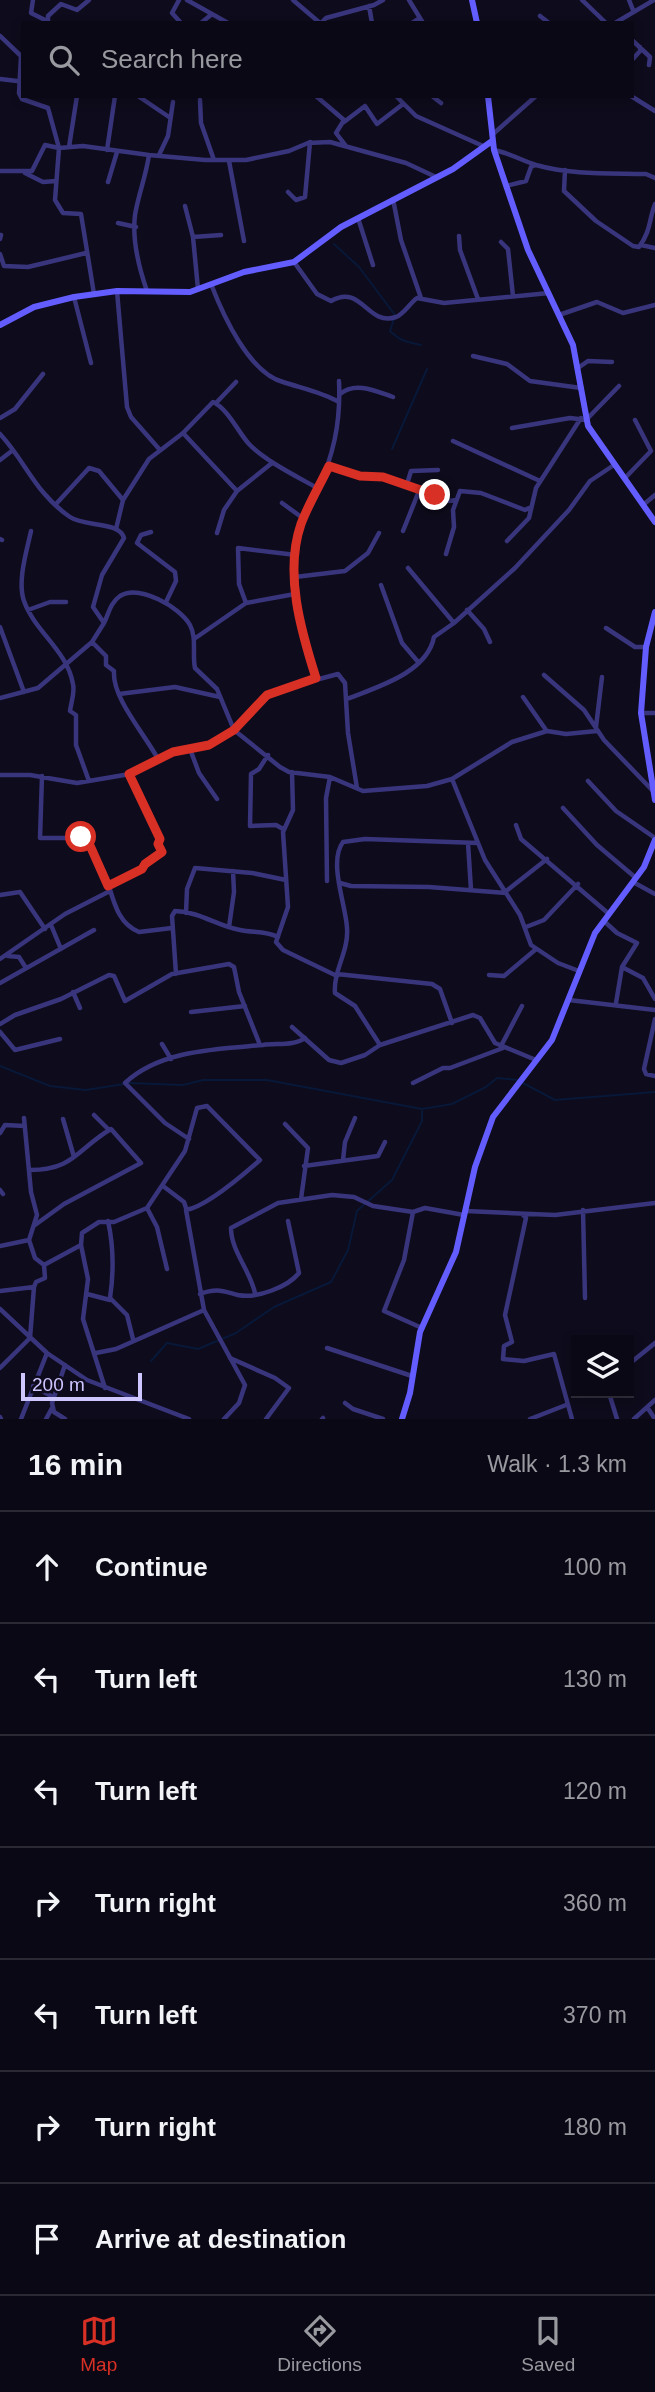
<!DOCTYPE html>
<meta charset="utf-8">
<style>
:root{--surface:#0a0815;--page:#181622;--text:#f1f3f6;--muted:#999aa0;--line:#2a2934;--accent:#d93025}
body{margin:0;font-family:Helvetica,sans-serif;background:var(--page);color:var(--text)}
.controls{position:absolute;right:21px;bottom:21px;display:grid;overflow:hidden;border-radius:0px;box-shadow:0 4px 10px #0003}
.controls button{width:63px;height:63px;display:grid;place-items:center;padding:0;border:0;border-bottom:2px solid var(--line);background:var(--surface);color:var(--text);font:35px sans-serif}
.scale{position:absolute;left:21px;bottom:18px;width:121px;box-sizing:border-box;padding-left:7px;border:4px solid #cdc6ff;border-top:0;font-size:19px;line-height:24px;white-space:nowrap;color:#cdc6ff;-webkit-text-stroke:5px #0e0b1c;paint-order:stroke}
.stop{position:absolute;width:21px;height:21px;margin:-16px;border:5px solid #d93025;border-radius:50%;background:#fff}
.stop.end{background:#d93025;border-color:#fff;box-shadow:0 2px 7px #0008}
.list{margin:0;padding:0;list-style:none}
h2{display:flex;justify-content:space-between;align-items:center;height:91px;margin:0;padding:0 28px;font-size:30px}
h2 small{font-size:23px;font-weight:400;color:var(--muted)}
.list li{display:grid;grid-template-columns:46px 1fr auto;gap:21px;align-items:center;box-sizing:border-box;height:112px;padding:0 28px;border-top:2px solid var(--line)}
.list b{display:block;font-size:26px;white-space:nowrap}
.list em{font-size:23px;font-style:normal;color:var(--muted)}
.icon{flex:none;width:38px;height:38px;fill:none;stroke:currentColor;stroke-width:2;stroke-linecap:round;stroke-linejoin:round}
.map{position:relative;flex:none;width:655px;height:1419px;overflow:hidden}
.search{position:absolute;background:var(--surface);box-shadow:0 4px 10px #0003;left:21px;right:21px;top:21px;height:77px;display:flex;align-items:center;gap:18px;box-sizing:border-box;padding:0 24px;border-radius:0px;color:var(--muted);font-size:26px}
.sheet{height:875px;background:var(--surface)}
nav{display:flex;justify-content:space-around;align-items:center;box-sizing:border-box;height:98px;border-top:2px solid var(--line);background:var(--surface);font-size:19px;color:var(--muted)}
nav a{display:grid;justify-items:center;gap:4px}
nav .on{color:var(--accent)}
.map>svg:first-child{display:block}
</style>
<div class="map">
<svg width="655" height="1419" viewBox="0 0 655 1419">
<rect width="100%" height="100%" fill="#0e0b1c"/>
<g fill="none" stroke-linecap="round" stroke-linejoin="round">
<path stroke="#081838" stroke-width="2" d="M 334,244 L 359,267 L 395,315
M 394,319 L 390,331 C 400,341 407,342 421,345
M 392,449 L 427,369
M 0,1066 L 50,1086 L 86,1090 L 124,1084
M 521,1082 L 555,1100 L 655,1092
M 129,1083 L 183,1085 L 203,1080 L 267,1080 L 422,1109 L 452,1104 L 486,1087 L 497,1078 L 517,1080
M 151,1361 L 167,1343 L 198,1349 L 236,1333 L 274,1307 L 331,1282 L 348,1250 L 357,1211 L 392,1180 L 422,1121 L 422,1111"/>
<path stroke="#39357c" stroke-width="4.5" d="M 33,0 L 31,13 L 47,21
M 179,0 L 172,13 L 181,23
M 187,0 L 212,14
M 293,0 L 320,23
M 409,0 L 423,23
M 582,0 L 606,23
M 629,0 L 633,10
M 369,6 L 372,23
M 540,16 L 549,23
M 48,23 L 48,16 L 61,4 L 77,10 L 89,0
M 201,23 L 212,14 L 228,23
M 321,23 L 326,18 L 374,5 L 383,0
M 412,23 L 420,18
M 615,23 L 654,0
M 0,36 L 21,56 L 19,93 L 22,99 L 48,108 L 59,148 L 83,146 L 149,155 C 146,176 138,196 135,215 C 132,239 139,268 147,291
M 632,40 L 650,57 L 649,65
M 632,60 L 640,51 L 640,47
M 0,79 L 17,81
M 138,96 L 169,117
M 316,96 L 344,120 L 336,133 L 346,146
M 396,96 L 416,116 L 483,146
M 432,96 L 441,103
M 631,96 L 655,111
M 200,100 L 201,123 L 214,160
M 344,122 L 365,106 L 377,124 L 403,104
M 492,135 L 536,96
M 69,147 L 77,96
M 107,150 L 115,96
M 494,150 C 509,153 521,160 536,165 C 571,175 610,173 646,174 L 655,178
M 149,155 L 205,160 L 246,160 L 289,151 L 308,143 L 330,142 L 406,163 L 436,177
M 159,155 L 168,136 L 173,102
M 229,161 L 244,241
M 565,170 L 564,191 L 596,221 L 633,246 L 639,247 C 651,231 649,219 655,204
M 0,171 L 32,171 L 45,145 L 59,148 L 55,200 L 63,213 L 81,214 L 94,294
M 25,173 L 43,182 L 56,181
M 108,182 L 117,152
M 506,186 L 526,181 L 531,167 L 535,165
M 288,192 L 296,200 L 305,197 L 310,142
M 393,199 L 401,240 L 421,298
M 185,206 L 193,237 L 198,289
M 358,218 L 373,265
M 118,223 L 136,227
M 459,236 L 460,250 L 478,299
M 193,237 L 221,235
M 0,239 L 1,235
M 501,242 L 508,249 L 513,296
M 641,245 L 655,248
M 0,254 L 4,266 L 28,267 L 86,253
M 294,262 L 317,294 L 331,301 C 362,283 367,327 396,317 C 404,314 410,303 417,298 L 444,303 L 549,293
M 211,284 C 223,315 249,373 283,382 C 301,388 322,392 339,402
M 117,291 L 127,407 L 131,417 L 160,450
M 74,297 L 91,363
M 559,315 L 597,302 L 623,313 L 655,305
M 473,356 L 507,364 L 530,381 L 581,388
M 578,368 L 588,361 L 612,362
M 340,394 C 355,381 376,391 393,397
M 216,403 L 236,382
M 0,418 L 15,409 L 43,374
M 512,428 L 570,418 L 586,420 L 619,386
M 183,433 L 237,491 L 272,463
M 0,434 C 26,462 35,493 70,517 C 84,527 119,521 124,538 L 102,575 L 93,607 L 104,623 L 92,642 L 38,688 L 0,698
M 453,441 L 540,481
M 0,460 L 13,450
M 329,466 L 360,476 L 383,477 L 449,501 L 456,500
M 625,478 L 651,451 L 635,420
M 404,485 L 407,484 L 411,471 L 438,470
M 282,503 L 304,519
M 56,504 L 89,468 L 99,471 L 123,500
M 643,505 L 655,495
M 116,529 L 123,500 L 149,459 L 183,433 L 213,402 C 228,409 238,432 249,444 C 265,461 298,477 319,489
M 31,531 C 27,550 17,581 24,601 C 35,632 67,650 73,684 C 75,692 71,703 70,711 L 76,715 L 76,745 L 89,781
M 403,531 L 419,491
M 151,532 L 141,535 L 137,543 L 175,572 L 176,581 L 166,602
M 217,533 L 224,510 L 237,491
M 0,539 L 2,540
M 507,541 L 529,518 L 536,488 L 581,418
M 446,554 L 454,527 L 453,510 L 460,491 L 481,493 L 525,510 L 529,508
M 408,568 L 454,623
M 295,577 L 345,571 L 368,553 L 379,533
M 381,585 L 402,643 L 419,663
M 246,603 L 239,584 L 238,548 L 296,555
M 28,610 L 50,602 L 66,602
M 467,610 L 484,629 L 490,642
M 104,623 C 109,613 110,603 120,596 C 139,584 180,607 190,625 C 197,638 192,654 195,668 L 217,689 L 234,730 L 280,767 L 289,772 L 330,777 L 363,791 L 427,786 L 452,779 L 512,742 L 547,731 L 566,734 L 597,731
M 0,627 L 24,692
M 606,628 L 635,647 L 646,647
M 194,639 L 246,603 L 295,594
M 92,642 L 106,656 L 106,665 L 114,671 C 112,698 144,733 158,759
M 544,675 L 584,710 L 604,740 L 653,791
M 316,678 C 301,631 284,573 301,524 C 305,514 312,506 316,496 C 333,455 341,425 339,381
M 119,694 L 175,687 L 220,697
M 523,697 L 546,730
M 347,699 C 377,687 427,673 434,637 L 454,623 L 515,568 L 569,510 L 590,481 L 614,465
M 641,713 L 655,713
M 596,727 L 602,677
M 190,749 L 199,773 L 217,799
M 268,755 L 259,769 L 251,774 L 250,826 L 276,825 L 283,829
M 292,772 L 293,810 L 283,832 L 288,907 L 276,942 L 283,950 L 337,976
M 0,775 L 30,775 L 77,783 L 130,774 L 173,752 L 209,745 L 234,730 L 274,691 L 338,674 L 345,683 L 348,733 L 357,788
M 42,776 L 40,838 L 86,838 C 92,849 99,861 104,872 C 113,893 114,922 139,932 L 172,928
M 452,779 L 485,860 L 520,915 L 531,945 L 558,963 L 579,971
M 588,781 L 616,811 L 655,838
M 563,808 L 597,845 L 636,878
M 516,825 L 521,839 L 609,914
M 468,843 L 471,890
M 327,881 L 326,798 L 330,777
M 633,882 L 655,894
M 340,883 L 351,886 L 429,887 L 506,893
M 108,886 L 142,869 L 145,864 L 161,852 L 158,844 L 160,839 L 129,774
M 505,892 L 547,859
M 0,895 L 20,892 L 45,929
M 186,913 L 187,889 L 195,868 L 252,873 L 286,880
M 604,921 L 617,933 L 637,943 L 622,967 L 616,1003
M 51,925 L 61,949
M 229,927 L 234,892 L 233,871
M 526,927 L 544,920 L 578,884
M 8,956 L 19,957 L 26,968
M 0,959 L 65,914 L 108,892
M 622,967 L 643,978 L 655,999
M 176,974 L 172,916 L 175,911 C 201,912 217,926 240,930 C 253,933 265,930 278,937
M 337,974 L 432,984 L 440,989 L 452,1023
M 489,975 L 504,976 L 535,950
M 0,983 L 94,930
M 73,992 L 80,1008
M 569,1000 L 655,1010
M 191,1012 L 245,1006
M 655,1019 L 644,1069 L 646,1074 L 655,1076
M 0,1024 L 15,1015 L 61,999 L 109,975 L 114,976 L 125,1001 L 172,974 L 229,964 L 234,967 L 239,992 L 260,1045
M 292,1027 L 329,1060 L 341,1063 L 365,1055 L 380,1045 L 473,1015 L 480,1018 L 495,1043 L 536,1060
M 0,1032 L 15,1050 L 60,1039
M 162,1044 L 171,1059
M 380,1045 L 355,1006 L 335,993 C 333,971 349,951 347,928 C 346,905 328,862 343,842 L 365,839 L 478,843
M 501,1046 L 522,1006
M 413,1083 L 443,1068 L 450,1068 L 503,1048
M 94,1115 L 109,1130
M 63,1119 L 74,1157
M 285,1124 L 308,1148 L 301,1199
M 0,1133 L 5,1125 L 25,1126
M 189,1139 L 165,1123 L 125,1083 C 160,1050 217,1049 263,1045 C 276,1043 295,1046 305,1038
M 343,1160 L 345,1142 L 355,1118
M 304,1166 L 378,1156 L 385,1142
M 30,1170 C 74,1170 77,1149 111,1129 L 141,1163 L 64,1204 L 35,1225
M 163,1186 L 184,1202 L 186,1208
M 0,1190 L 3,1194
M 147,1208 L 157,1227 L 167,1269
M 583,1210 L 585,1298
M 466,1211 L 555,1215 L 655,1203
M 413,1212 L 404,1260 L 384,1311 L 422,1328
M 522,1214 L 526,1218 L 505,1315 L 512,1342 L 504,1346 L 503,1359 L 524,1361 L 554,1354 L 572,1419
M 108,1221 C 114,1248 114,1271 110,1298 L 127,1315 L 133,1339
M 29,1240 L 35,1258 L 44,1265
M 81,1245 L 88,1279 L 83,1319 L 105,1388
M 0,1246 L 29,1240 L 37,1215 L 31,1192 L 24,1118
M 0,1291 L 34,1287 L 36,1282 L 45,1278 L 44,1265 L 81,1245 L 82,1233 L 99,1222 L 114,1222 L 147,1208 L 185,1151 L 197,1108 L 207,1106 L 260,1160 C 243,1175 205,1207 186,1210 L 204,1310 L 245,1385 L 239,1403 L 224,1419
M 255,1293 C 250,1270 231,1251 231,1228 L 278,1203 L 332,1195 L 354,1197 L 373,1206 L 413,1212 L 425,1208 L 464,1215
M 87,1294 L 110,1300
M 200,1294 C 217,1288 222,1291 238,1295 C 256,1299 288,1287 299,1273 L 288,1221
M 0,1309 L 47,1353 L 87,1380 L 189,1419
M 327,1348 L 412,1376
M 96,1353 L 116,1349 L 204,1310
M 230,1358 L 275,1378 L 289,1388 L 266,1419
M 629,1364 L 655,1343
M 0,1368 L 30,1338 L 34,1287
M 33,1386 L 53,1397
M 609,1393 L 617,1419
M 345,1403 L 353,1409 L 383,1419
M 647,1407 L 655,1419
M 0,1417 L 1,1419
M 21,1419 L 47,1353
M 46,1419 L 52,1408
M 65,1419 L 54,1412 L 52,1403 L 65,1365
M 322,1419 L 323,1418
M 530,1419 L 566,1405
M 634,1419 L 655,1400"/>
<path stroke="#635dff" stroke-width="6" d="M 472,0 L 477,23
M 488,96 L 494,150 L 528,250 L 573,345 L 588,426 L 655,522
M 0,325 L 34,307 L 74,297 L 117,291 L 190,292 L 244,272 L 294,262 L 341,227 L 453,169 L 492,141
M 655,612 L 646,647 L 641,713 L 655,800
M 402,1419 L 410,1393 L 420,1332 L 456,1252 L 475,1167 L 493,1117 L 552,1040 L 595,933 L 644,867 L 655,840"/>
</g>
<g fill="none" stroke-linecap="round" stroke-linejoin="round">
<path stroke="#d93025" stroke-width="9" d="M 81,837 L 88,841 L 108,886 L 142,869 L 145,864 L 162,852 L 158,844 L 160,839 L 129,774 L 173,752 L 209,745 L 234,730 L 267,695 L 316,678 C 301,631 284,573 301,524 C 308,505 320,485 329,466 L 360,476 L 383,477 L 435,495"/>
</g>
</svg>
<div class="controls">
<button><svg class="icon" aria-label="layers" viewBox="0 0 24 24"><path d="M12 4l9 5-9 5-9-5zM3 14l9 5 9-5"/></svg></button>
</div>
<div class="scale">200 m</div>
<div class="stop" style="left:81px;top:837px"></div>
<div class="stop end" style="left:435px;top:495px"></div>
<div class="search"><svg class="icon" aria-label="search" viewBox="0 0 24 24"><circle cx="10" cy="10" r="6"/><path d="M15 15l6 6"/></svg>Search here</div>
</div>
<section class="sheet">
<h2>16 min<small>Walk · 1.3 km</small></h2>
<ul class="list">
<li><svg class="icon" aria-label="ahead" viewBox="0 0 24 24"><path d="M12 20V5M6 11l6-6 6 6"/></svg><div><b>Continue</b></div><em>100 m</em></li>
<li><svg class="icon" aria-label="left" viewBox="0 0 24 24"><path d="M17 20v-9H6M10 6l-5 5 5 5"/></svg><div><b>Turn left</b></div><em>130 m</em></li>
<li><svg class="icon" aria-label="left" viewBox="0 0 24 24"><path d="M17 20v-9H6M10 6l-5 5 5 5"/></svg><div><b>Turn left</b></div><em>120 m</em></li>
<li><svg class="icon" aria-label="right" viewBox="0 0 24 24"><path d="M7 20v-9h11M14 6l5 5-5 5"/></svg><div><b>Turn right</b></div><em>360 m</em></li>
<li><svg class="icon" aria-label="left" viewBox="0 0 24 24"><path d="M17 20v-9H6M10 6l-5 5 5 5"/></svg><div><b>Turn left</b></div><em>370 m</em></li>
<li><svg class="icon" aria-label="right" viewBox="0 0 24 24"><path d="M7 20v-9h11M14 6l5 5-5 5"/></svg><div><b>Turn right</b></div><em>180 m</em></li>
<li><svg class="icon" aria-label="arrive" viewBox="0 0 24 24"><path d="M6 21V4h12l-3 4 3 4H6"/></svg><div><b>Arrive at destination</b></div></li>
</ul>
</section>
<nav>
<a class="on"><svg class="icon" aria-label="map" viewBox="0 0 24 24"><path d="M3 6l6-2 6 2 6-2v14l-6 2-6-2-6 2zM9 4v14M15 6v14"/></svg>Map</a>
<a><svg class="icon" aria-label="directions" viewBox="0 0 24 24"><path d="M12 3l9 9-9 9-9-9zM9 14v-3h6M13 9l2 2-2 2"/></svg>Directions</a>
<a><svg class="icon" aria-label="saved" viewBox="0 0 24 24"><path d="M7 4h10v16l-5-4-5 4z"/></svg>Saved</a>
</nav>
